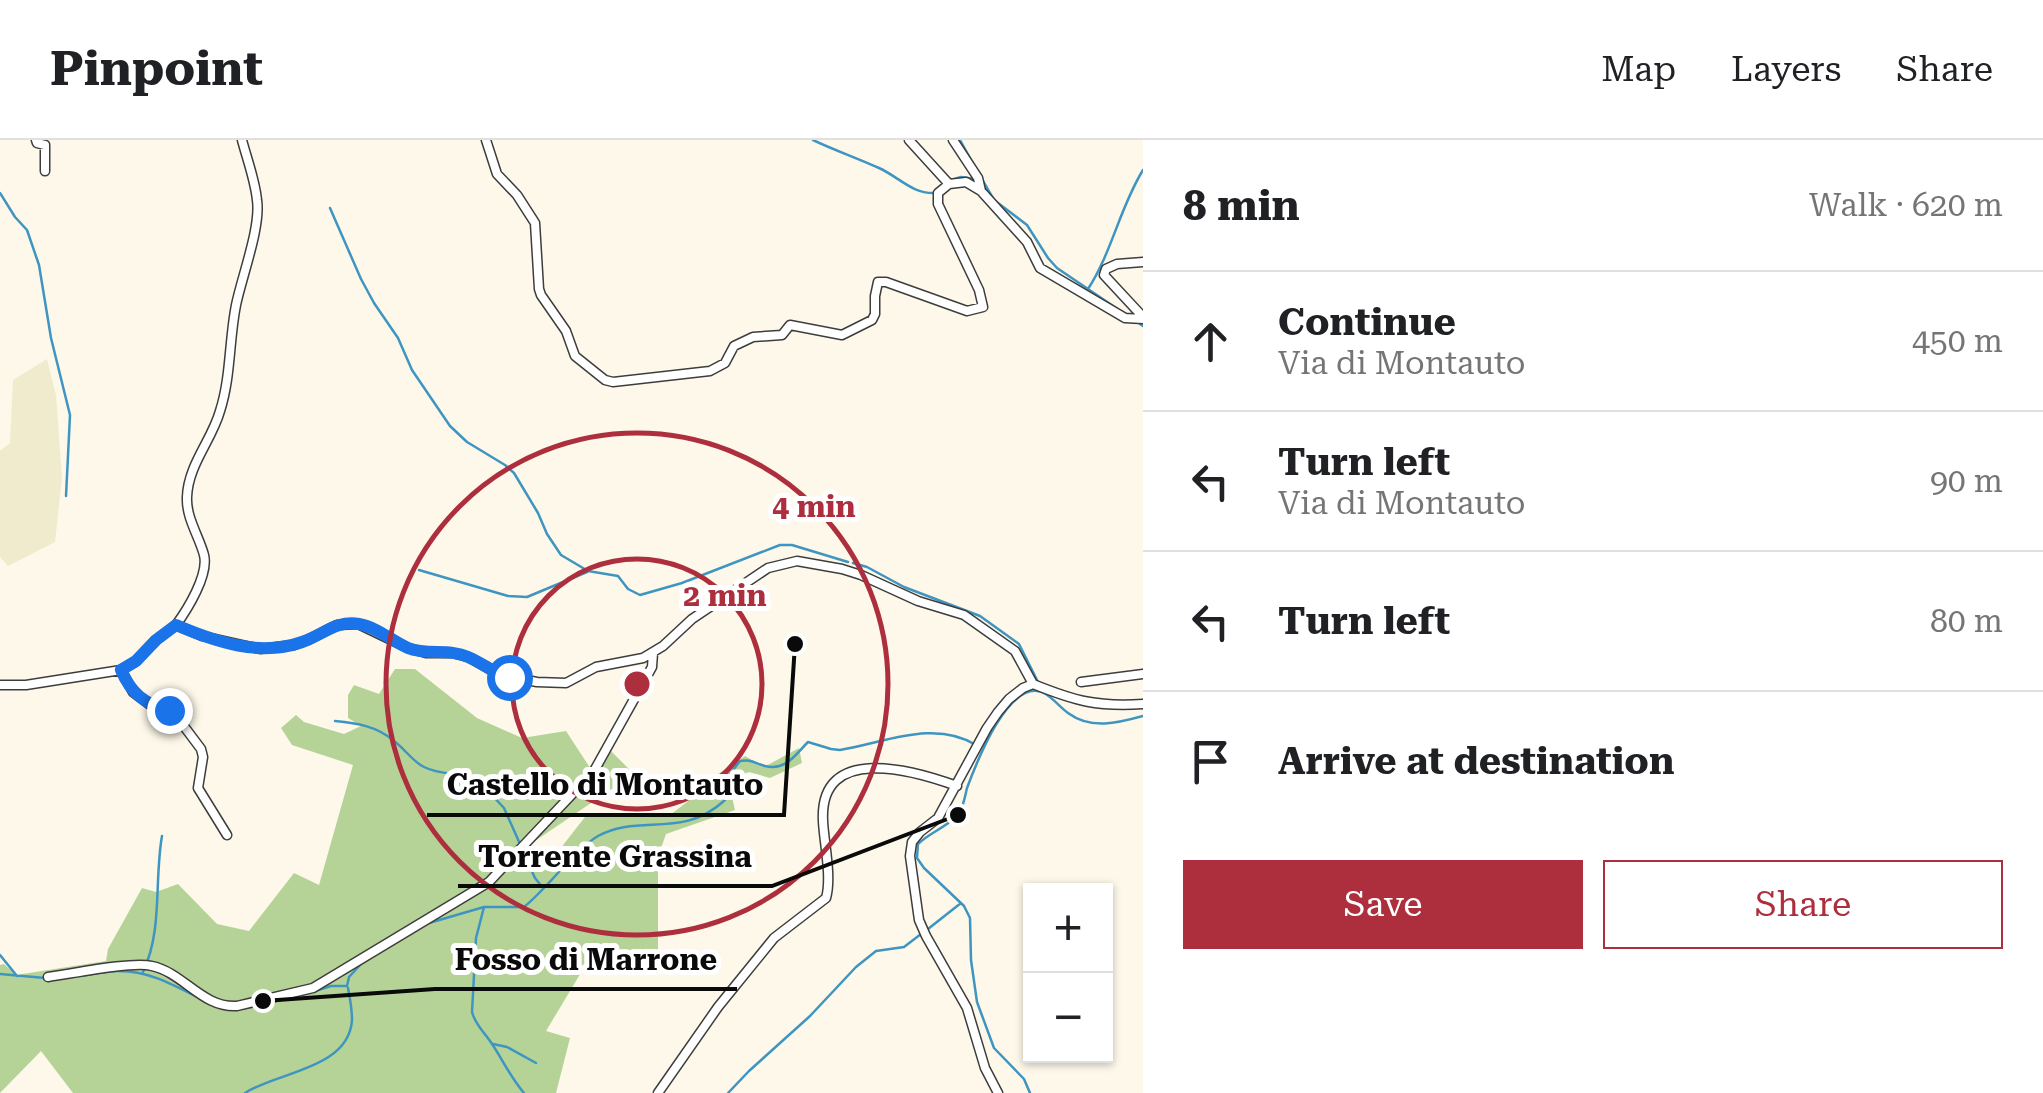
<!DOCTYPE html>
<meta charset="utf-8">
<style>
:root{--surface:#fff;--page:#f6f6f6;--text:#202124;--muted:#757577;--line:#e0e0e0;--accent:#ad2f3d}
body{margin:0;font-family:"Roboto Serif",serif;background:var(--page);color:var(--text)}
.controls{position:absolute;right:30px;bottom:30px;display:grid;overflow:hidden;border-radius:0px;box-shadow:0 2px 8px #0004}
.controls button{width:90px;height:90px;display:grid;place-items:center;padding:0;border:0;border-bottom:2px solid var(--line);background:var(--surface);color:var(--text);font:50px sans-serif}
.stop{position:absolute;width:30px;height:30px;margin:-22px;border:8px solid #1a73e8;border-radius:50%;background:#fff}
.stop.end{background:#1a73e8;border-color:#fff;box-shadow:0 2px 10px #0008}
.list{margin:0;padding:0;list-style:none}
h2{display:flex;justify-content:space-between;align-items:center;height:130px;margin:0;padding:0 40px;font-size:42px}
h2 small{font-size:32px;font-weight:400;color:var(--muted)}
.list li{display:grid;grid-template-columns:65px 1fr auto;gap:30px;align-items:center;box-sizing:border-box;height:140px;padding:0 40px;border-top:2px solid var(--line)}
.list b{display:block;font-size:38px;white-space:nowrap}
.list p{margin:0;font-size:32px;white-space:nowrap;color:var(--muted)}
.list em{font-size:32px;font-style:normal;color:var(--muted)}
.actions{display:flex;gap:20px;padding:30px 40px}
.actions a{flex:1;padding:22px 0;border:2px solid var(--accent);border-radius:0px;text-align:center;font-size:35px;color:var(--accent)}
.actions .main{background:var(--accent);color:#fff}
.icon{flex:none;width:55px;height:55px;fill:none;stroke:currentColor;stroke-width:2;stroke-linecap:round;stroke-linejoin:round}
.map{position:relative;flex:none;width:1143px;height:953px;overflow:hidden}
header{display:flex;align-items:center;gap:60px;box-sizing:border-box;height:140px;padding:0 50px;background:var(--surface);border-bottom:2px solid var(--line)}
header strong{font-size:48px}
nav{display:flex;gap:55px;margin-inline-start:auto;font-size:35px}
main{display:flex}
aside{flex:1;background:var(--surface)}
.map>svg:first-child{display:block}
</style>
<header>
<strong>Pinpoint</strong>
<nav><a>Map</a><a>Layers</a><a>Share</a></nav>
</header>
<main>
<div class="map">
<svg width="1143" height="953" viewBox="0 0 1143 953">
<rect width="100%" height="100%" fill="#fdf8e9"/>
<path fill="#f0ebcc" d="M 47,219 L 56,255 L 62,338 L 55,402 L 8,426 L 0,417 L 0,311 L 10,303 L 13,240 Z"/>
<path fill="#b6d397" d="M 395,529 L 415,529 L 477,578 L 522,598 L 566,591 L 596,637 L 611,611 L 634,634 L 529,705 L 527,722 L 542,732 L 585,677 L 670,675 L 704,649 L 715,636 L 745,616 L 764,627 L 799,608 L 802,623 L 770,638 L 749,632 L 728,639 L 735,670 L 666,694 L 658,717 L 658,818 L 585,826 L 546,891 L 570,898 L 556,953 L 73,953 L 41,911 L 0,953 L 0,825 L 4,824 L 16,835 L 106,821 L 108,809 L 142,748 L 156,752 L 178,744 L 217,784 L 249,791 L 294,733 L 319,745 L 353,625 L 292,605 L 281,588 L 296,575 L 304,582 L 344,594 L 361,586 L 348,578 L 348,555 L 354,545 L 379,554 Z"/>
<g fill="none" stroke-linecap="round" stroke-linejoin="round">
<path stroke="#3f95c1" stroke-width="2.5" d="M 813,0 C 834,10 857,18 879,28 C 899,37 912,54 935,53
M 960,0 L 976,29
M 948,41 L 961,37 L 975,39
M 983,41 L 994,60 L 1027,85 L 1048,118 L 1057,128 L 1119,170
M 0,53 L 15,77 L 27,90 L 39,125 L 51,198 L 70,275 L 66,356
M 330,68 L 361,139 L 374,163 L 398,198 L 412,230 L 450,286 L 467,302 L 505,325 L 514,333 L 538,373 L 547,394 L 561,415 L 588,431 L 618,436 L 628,449 L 640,455 L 682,443 L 780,405 L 792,405 L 848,422
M 1088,149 C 1112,112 1120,67 1143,30
M 1140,184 L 1143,186
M 853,423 L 867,427 L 904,447 L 980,476 L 1019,504 L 1038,542
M 419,430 L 508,456 L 527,457 L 587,432
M 335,581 C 356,583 377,586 394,601 C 405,609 412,621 424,627 C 442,636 462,632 478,640 L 504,668 L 520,704
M 523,712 L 535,738 L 543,748
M 484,767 L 476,798 L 472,872 C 475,884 483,891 490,901 C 502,918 510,937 524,953
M 429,783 L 484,767 L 524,767 C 549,747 573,711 598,696 C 640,673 682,700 725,660 L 730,634 L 740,621 C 751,619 754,623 765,626 C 786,631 795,615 808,602 L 831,609 L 840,610 C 884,603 934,579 976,605
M 928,789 L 961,763
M 0,815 L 17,836
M 143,832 C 163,790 154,741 162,696
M 0,834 L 45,838
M 68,837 C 84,836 100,832 116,831 C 147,830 172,844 199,858
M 347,846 L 349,837 L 362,823
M 315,851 L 331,846 L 346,846
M 493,904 L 507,907 L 536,923
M 245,953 C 277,932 349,929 352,880 C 352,870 350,858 348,848
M 728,953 L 749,931 L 810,876 L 856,827 L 876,811 L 904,807 L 921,794
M 1030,953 L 1024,939 L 994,908 L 977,862 L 971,820 L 970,778 L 964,766 L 924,728 L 917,718 L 918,704 C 930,692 952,685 960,671 C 964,664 965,656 967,648 C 976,624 1009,536 1044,553 C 1053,558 1060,567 1068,573 C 1091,590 1118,583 1143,576"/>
<defs>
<path id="minor" d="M 36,0 L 37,3 L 45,5 L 45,31
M 486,0 L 497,34 L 517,55 L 535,83 L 539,149 L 541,155 L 566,191 L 575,216 L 605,240 L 613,242 L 710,231 L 725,223 L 734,206 L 753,197 L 782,195 L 790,185 L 842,195 L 872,180 L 875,174 L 875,156 L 878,142 L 886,142 L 967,171 L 983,167 L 979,150 L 938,64 L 938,53 L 949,44
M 909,0 L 949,44
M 953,0 L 978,38 L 981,51 L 1027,102 L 1040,128 L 1125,178 L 1143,179
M 949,44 L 966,42 L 981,51
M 1143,122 L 1117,124 L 1106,129 L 1104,135 L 1143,177
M 176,485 C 187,470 209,435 204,415 C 199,396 186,378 187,357 C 188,325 212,300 220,271 C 231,237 229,200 236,165 C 242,136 261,87 257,60 C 255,40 247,19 242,0
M 121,530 L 133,552 L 149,564 L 174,573 L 201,609 L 203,617 L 198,648 L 227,695
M 1081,542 L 1143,534
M 1033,544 C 1075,561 1097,567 1143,564
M 0,545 L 26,545 L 121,530 L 136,521 L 155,501 L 176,485 L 202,496 L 260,509 L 294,505 L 308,500 L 337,485 L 358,484 L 408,508 L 426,513 L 452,513 L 468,517 L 500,535 L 537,542 L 566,543 L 596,527 L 643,518 L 663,506 L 692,479 L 768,428 L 797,421 L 842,429 L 861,435 L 918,461 L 964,475 L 1015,511 L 1033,544
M 48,837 C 71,834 132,821 152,826 C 184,833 202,868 237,866 L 313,848 L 489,742 L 594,631 L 652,527 L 653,513
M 658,953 L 718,867 L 774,798 L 826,758 C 832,737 824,703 823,681 C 819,603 913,630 957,646
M 998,953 L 985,928 L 967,868 L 926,796 L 919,780 L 910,716 L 912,702 L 920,692 L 938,678 L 987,588 L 998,572 L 1009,559 L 1023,548 L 1033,544"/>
</defs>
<use href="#minor" stroke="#3d3d3d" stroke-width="11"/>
<use href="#minor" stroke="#fff" stroke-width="8"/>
</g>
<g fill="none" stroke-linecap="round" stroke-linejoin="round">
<path stroke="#1a73e8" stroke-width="12" d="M 169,570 C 144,564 131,553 121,530 L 136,521 L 156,500 L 176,485 C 216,502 260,517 302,502 C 323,495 336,480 359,484 C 377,487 392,501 408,508 C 427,516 449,508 468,517 C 483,523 493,533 509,537"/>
</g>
<g fill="none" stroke="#ad2f3d" stroke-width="5">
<circle cx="637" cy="544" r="125"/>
<circle cx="637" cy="544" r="251"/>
</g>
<circle cx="637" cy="544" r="15" fill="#ad2f3d" stroke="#fff" stroke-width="5"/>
<g font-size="30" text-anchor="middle" font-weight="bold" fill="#ad2f3d" stroke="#fff" stroke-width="10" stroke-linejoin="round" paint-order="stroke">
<text x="814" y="377">4 min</text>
<text x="725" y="466">2 min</text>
</g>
<path fill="none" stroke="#0a0a0a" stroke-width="4" d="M795 504L784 675H427M958 675L772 746H458M263 861L435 849H737"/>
<g fill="#0a0a0a" stroke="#fff" stroke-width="4">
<circle cx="795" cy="504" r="10"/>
<circle cx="958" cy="675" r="10"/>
<circle cx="263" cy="861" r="10"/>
</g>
<g font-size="30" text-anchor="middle" font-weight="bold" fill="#0a0a0a" stroke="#fff" stroke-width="10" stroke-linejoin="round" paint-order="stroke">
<text x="605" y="655">Castello di Montauto</text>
<text x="615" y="727">Torrente Grassina</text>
<text x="586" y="830">Fosso di Marrone</text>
</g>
</svg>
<div class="controls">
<button>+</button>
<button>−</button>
</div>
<div class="stop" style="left:509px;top:537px"></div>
<div class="stop end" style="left:169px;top:570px"></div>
</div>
<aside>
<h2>8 min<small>Walk · 620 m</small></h2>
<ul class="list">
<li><svg class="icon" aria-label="ahead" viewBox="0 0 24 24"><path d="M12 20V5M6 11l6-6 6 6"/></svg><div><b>Continue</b><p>Via di Montauto</p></div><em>450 m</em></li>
<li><svg class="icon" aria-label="left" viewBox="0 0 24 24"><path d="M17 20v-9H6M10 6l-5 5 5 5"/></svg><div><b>Turn left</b><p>Via di Montauto</p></div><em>90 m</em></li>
<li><svg class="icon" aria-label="left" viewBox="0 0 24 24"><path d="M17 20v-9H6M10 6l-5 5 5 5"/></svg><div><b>Turn left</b></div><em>80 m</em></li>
<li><svg class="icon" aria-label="arrive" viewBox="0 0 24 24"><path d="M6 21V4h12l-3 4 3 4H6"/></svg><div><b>Arrive at destination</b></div></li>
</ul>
<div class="actions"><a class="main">Save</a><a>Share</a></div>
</aside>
</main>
